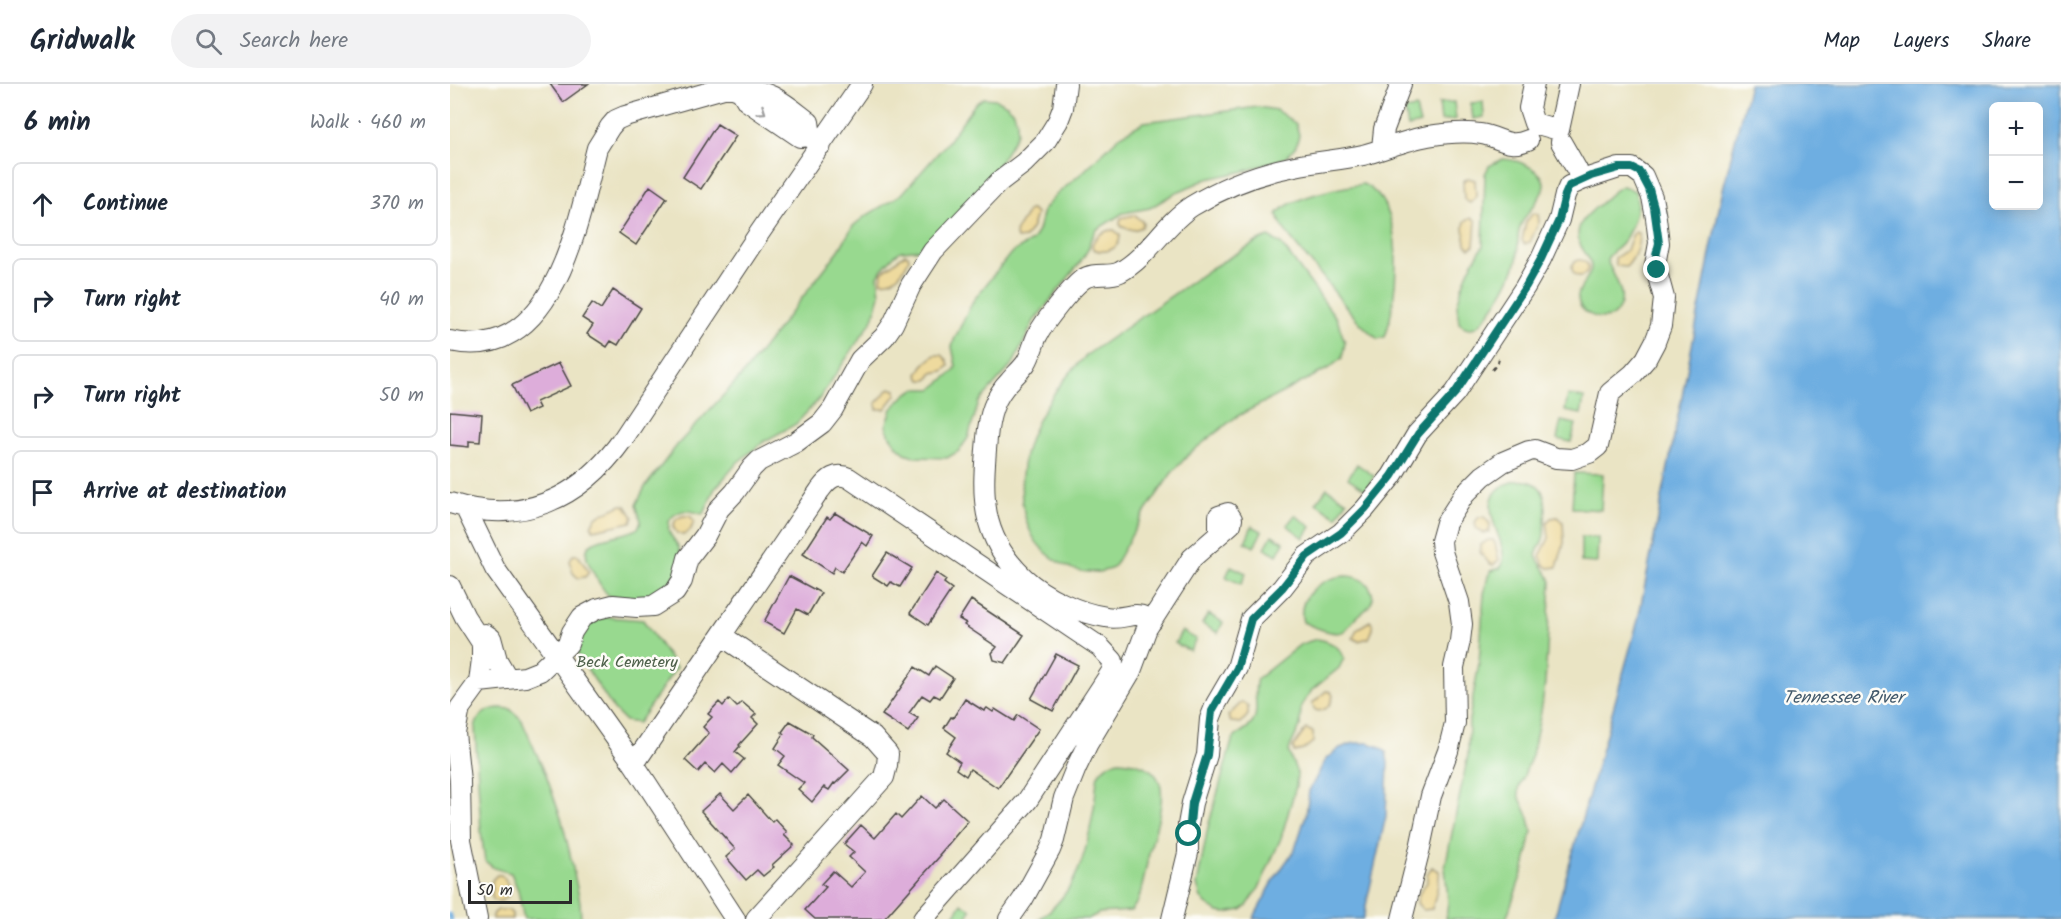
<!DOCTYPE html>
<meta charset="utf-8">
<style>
:root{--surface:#fff;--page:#f2f2f3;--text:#1f2937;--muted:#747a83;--line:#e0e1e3}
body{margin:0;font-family:Kalam,sans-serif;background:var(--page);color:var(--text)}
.controls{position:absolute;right:18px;top:18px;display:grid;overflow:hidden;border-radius:9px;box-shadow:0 3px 15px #0003}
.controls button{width:54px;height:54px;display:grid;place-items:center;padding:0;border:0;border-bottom:2px solid var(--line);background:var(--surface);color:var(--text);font:30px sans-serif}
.scale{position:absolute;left:18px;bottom:15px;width:104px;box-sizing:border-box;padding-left:6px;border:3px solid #2b2b2b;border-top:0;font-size:16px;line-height:21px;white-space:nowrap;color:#2b2b2b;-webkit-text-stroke:4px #fdfcf7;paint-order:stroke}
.stop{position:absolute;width:18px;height:18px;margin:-14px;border:4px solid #0f766e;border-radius:50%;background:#fff}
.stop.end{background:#0f766e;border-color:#fff;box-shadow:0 2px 6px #0008}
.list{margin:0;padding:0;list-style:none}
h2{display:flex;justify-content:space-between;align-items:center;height:78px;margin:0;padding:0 24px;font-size:26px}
h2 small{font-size:20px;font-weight:400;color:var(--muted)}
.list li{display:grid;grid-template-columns:39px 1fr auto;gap:18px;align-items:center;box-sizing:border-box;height:84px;margin:0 12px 12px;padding:0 12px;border:2px solid var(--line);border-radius:9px}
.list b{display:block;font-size:22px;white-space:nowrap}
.list em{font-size:20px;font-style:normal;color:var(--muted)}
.icon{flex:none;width:33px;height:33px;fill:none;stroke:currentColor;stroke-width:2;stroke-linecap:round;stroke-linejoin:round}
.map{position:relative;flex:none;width:1611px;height:835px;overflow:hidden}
header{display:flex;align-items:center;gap:36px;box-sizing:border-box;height:84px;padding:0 30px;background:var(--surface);border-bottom:2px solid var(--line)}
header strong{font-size:28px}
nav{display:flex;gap:33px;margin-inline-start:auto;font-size:21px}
.search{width:420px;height:54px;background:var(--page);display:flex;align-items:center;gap:15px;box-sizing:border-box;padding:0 21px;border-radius:33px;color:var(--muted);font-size:22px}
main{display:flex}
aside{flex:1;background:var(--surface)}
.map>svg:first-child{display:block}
</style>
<header>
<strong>Gridwalk</strong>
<div class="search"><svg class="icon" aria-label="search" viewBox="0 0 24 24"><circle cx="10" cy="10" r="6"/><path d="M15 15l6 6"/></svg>Search here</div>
<nav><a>Map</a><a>Layers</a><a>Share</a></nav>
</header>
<main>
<aside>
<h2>6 min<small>Walk · 460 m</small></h2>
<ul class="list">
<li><svg class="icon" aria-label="ahead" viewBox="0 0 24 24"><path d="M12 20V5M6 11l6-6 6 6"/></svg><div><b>Continue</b></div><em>370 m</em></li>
<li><svg class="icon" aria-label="right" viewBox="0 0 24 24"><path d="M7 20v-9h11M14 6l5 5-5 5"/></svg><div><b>Turn right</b></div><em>40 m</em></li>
<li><svg class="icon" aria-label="right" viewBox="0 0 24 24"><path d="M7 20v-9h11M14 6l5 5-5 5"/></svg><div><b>Turn right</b></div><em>50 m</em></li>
<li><svg class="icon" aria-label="arrive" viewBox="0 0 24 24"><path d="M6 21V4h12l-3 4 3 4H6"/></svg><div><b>Arrive at destination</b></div></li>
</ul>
</aside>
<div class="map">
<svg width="1611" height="835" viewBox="0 0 1611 835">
<rect width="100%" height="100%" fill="#fdfcf7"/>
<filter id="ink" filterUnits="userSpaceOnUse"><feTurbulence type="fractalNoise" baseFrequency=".0167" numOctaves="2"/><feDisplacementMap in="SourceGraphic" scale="12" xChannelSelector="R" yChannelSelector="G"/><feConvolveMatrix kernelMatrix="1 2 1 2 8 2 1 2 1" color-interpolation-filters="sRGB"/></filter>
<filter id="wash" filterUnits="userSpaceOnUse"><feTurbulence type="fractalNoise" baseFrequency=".008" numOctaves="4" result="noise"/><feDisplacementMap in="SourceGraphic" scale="24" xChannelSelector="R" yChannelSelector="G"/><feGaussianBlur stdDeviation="1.35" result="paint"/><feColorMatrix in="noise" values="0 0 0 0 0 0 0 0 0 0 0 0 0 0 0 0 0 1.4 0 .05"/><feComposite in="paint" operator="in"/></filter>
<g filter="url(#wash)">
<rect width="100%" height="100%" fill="#eae4c4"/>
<path fill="#98d98f" stroke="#62825d" stroke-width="1.5" d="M 534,14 L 545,15 L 557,21 L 564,28 L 567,38 L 567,48 L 564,55 L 546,84 L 527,111 L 475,165 L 451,167 L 445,171 L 432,185 L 428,192 L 430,211 L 423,235 L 369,315 L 346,340 L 315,357 L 288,378 L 264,406 L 255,428 L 252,430 C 238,426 230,424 220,435 C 215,452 224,452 229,464 C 237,484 215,511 196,514 C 185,516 170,513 159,512 C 151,504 146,494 141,484 C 121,448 170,457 188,444 L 191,437 L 186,421 L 195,403 L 228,360 L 294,289 L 389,166 L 403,142 L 414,133 L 452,110 L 496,60 L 525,20 Z
M 1004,18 L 1006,35 L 991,37 L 989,19 Z
M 1033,18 L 1034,33 L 1023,35 L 1021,19 Z
M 808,23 L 826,26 L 846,40 L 849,51 L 846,62 L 835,74 L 795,87 L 757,95 L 725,109 L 700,124 L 673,129 L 646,146 L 640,157 L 639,164 L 629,180 L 584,237 L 563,280 L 529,318 L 518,354 L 509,367 L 497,374 L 466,373 L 455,369 L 448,363 L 440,352 L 436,342 L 442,325 L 456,310 L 465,305 L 482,305 L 504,287 L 506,282 L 502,263 L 504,256 L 523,217 L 561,169 L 582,157 L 588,147 L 593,126 L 605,112 L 634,87 L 671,51 L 694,38 Z
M 966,24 L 970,40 L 958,43 L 955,26 Z
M 1052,75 C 1064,75 1074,79 1083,85 C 1112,102 1075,125 1070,143 C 1066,154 1069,165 1067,176 C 1061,199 1045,222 1030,240 C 1023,246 1016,245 1009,239 L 1007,221 L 1012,203 L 1019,185 L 1033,162 L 1035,90 L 1039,82 Z
M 913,100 C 958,120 948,215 935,253 L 928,255 C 904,237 886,209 867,186 C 853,168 834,151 827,130 C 840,113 892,103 913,100 Z
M 1173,102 L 1185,107 C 1191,123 1182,144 1173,158 C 1168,165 1160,168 1157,176 C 1164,195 1182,214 1163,232 C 1149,238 1127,229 1128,212 C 1129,201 1142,193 1141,182 C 1140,172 1131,166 1129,157 C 1124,139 1140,129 1151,119 C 1158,112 1164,105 1173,102 Z
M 819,153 L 830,159 L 838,169 L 887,235 L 895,259 L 892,274 L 879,284 L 786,333 L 740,369 L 721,390 L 693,431 L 663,484 C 643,492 625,489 607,477 C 598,471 587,461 582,451 C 565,418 570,372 586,340 C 599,314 617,290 638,270 L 760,185 L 808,157 Z
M 1118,311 L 1134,314 L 1131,330 L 1115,327 Z
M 1111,337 L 1126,340 L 1121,358 L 1107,355 Z
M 907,380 L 924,392 L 916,406 L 898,394 Z
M 1124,389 L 1153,390 L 1151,426 L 1122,424 Z
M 1064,397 C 1093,393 1098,413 1095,436 C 1094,442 1095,449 1093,455 C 1091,461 1087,465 1086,472 C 1090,482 1099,488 1101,498 L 1095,599 L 1091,628 L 1082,671 L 1069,704 L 1069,712 L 1079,734 L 1082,748 L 1074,784 L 1056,835 L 996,835 L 998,818 L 995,783 L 1018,671 L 1019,636 L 1029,579 L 1034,510 L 1038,492 L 1041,487 L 1050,484 C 1067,462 1012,414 1064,397 Z
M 877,404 L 897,417 L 887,433 L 866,419 Z
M 845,431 L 861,443 L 854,454 L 837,441 Z
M 802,442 L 812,447 L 804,463 L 795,458 Z
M 822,451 L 834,458 L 827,471 L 815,464 Z
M 1131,453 L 1148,454 L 1147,479 L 1131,478 Z
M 781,482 L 796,489 L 791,500 L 776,493 Z
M 894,492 C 909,492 921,498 923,514 C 920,524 915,526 908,532 C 903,536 899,543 894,547 C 886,553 861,542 853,538 C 846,512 871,495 894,492 Z
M 758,530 L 773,538 L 768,549 L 752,540 Z
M 156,533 L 193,536 L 226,584 L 188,639 L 175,637 L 164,626 L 123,563 C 132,545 135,538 156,533 Z
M 732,547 L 746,555 L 740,567 L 725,559 Z
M 867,555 C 879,557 890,562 894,574 L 889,584 L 862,606 L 851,622 L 850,642 L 840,663 L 839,669 L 847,689 L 846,702 L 831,754 L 809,804 L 797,822 L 791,826 L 776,829 L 768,828 L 756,820 L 751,814 L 747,801 L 758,743 L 782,657 C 787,648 798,646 803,638 C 810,625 802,609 807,595 L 851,560 Z
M 50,624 L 60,625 L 71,635 L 96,691 L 112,737 L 120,770 L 130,818 L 131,835 L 74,835 L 68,806 L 61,789 L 44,784 L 35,777 L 31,748 L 25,643 C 29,630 37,625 50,624 Z
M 669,677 C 729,680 711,723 701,762 C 696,780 694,799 688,817 L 681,827 L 649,829 L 638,835 L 589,835 C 626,809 636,772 643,729 C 646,716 645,704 648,691 C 654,682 659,679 669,677 Z
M 512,819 L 521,826 L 516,835 L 502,835 Z"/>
<path fill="#eeda9e" stroke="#8c8264" stroke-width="1.5" d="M 1018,94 L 1025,96 L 1026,113 L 1020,119 L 1014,115 L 1013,97 Z
M 579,126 L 582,126 L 586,130 L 582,143 L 575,154 L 567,155 L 565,148 Z
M 1083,129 L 1088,130 L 1089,138 L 1080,158 L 1074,160 L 1072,156 L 1076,138 Z
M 684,131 L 693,138 L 692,143 L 684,146 L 672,143 L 670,140 L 671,134 Z
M 1022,134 L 1026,137 L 1024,161 L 1020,164 L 1016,160 L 1014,143 L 1015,137 Z
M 664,146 L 670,151 C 670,166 655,170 643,165 L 642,161 C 645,152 654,146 664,146 Z
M 1185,148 L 1188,149 C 1191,160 1184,175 1176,183 L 1166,182 L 1165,174 L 1177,166 L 1182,152 Z
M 455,170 L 458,171 L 459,175 C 454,186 445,200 431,197 L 432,188 Z
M1122 184a8 8 0 1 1 16 0a8 8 0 1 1-16 0Z
M 485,271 L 492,271 L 497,276 L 499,282 L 493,287 L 483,289 L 478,296 L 471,296 L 468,290 L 474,280 Z
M 440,304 L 446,306 L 446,311 L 435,325 L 427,325 L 426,319 Z
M 171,421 L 176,422 L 183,433 L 181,438 L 144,446 L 141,441 L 147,432 Z
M 233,432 L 240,432 L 244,437 L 241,445 L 234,451 L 227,449 L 223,443 L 226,435 Z
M 1029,433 L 1034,433 L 1040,440 L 1039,448 L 1033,449 L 1026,444 L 1025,438 Z
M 1108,433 L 1113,438 L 1114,459 L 1107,483 L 1099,484 L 1094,481 L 1090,472 L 1099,454 L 1097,438 L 1101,434 Z
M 1038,456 L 1043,456 L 1045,459 L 1049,476 L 1043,481 L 1039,479 L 1030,468 L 1031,461 Z
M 123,471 L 128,471 L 139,488 L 135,493 L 128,494 L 123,489 L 120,477 Z
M 920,537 L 923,540 L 923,545 L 919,554 L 908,557 L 903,554 L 907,545 Z
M 876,607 L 881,608 L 883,612 C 881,621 875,629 865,626 L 862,620 Z
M 792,618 L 798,622 L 798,631 L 791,639 L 781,638 L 778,632 Z
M 856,645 L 863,648 L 863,658 L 853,666 L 844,668 L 843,663 Z
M 982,783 L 989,787 C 991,794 984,817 982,825 L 973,826 L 967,819 C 968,811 971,804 977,799 L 977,790 Z
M 47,791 L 51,791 C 58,796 59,803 58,812 L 51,817 L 44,817 L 42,813 L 42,796 Z
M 48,826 L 59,826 L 62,830 L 62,835 L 42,835 L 44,829 Z"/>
<path fill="#6eaee1" stroke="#4c6c86" stroke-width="1.5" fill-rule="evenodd" d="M 1299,0 L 1611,0 L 1611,835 L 1104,835 L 1188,536 L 1272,109 ZM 1588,22 L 1588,122 L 1544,122 L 1544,22 Z
M 904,659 L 919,659 L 930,663 L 936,668 L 938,679 L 936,732 L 913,835 L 803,835 L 825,794 L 845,765 L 856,731 L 859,707 L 876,675 L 890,664 Z"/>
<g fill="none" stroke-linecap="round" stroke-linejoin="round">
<path stroke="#6eaee1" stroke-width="4.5" d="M 0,831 L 1,835"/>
</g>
<g id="blocks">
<path fill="#ddadda" d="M 100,0 L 138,0 L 113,18 Z
M 267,40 L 286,52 L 251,105 L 233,93 Z
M 200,102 L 217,114 L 186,161 L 169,149 Z
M 163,206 L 191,224 L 168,261 L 161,257 L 157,263 L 137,250 L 143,241 L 132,234 L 142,219 L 151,225 Z
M 109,279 L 121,302 L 86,318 L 89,324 L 76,330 L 62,301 Z
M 0,327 L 32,330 L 30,358 L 19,357 L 19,363 L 0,361 Z
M 385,429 L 423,452 L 417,462 L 412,458 L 392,488 L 385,483 L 382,489 L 353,470 L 377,433 L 380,435 Z
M 437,469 L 462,484 L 450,503 L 441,498 L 438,502 L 422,492 Z
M 486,489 L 496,496 L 494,499 L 502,505 L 478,541 L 460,529 Z
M 339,492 L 371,509 L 358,531 L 347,525 L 334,549 L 314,538 Z
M 521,516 L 574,551 L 555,579 L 544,576 L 542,569 L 547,563 L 514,541 L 516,539 L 509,535 Z
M 606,570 L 628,581 L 603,627 L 581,615 Z
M 485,582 L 503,594 L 490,614 L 484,611 L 480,616 L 472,611 L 459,629 L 468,634 L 458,648 L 432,631 L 465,583 L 479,592 Z
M 279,615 L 287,623 L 292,618 L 306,630 L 302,634 L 308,640 L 289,661 L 290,662 L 285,668 L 294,675 L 282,689 L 273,680 L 265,689 L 255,680 L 248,688 L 235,676 L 259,649 L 253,643 L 262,633 L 258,630 L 269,618 L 273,622 Z
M 515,615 L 534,627 L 537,624 L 543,628 L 545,625 L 564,637 L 568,631 L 589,645 L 548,704 L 520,685 L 516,692 L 506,685 L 510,678 L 496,668 L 506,653 L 494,644 L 501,633 L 503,634 Z
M 340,637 L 363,650 L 362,653 L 399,686 L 385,700 L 384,699 L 379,706 L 374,703 L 362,718 L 348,705 L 354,699 L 328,681 L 335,672 L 325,664 L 334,650 L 332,648 Z
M 270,710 L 284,725 L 298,711 L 322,738 L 325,735 L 337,748 L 334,751 L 344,761 L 322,781 L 324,783 L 313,792 L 307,786 L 296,796 L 276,773 L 285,765 L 251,727 Z
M 472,712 L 485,724 L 494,715 L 518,737 L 489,771 L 490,772 L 434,835 L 365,835 L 355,826 L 376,803 L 371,800 L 383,787 L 401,803 L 415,788 L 399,773 L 404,768 L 394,760 L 411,741 L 425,754 L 446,730 L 451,735 Z"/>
</g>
</g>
<g filter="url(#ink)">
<use href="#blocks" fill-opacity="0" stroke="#484742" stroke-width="1.5"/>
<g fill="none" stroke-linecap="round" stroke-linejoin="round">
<defs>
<path id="minor" d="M 1084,0 L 1079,24 L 1084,39 L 1109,46 L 1119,0
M 361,52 L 359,38 C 340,24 317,2 291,7 L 297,17 L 350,53 L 361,52 L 371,61
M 1111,58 L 1127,86 L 1130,97
M 932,64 L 934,45 L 951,0
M 0,257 C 105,280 128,137 147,64 L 160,43 L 166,36 L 175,32 L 274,4 L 283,4 L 291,7
M 0,419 C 72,442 130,415 173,355 L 306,154 L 412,0
M 15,423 L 45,485 L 184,680 L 285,835
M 0,502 L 15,533 L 32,559 L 32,575 L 29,598 L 10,624 L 5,649 L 10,697 L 11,756 L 27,835
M 702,537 C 684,524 676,537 656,533 C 629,529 594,513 574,494 C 529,452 532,410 537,354 C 539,332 544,313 560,297 C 565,291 571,286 576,279 C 581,271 583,261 587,252 C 594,238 621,204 633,195 C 645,187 658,194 670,188 C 698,173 714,140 742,122 C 773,103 809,89 845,82 C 868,77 891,76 913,71 C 935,65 956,56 978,52 C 996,49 1014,47 1031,50 C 1050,53 1058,65 1078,56
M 35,550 L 41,554 L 47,576 L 58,595
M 272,552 L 423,653 L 438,670 L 437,681 L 434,693 L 306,835
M 29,598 L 75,593 L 90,587 L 118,560 L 122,548 L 132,533 L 147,525 L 163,521 L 187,523 L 203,522 L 225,508 L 232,497 L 238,474 L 255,452 L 269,425 L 285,408 L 302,384 L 309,377 L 346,358 L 372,339 L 383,325 L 410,276 L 434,253 L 443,240 L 461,201 L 483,167 L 549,98 L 574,79 L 595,58 L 608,37 L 613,24 L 616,0
M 184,680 L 370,406 C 378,395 386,388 399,394 L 650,563 L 663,577 L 662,587 L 577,717 L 473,835
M 559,835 L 573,815 L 600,766 L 604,756 L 614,714 L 626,684 L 638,659 L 681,587 L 697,544 L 742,474 L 781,440 L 782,435 L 778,429 L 769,432 L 769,449
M 722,835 L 738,769 L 738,741 L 742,719 L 757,671 L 760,635 L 766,620 L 787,584 L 801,535 L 832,504 L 857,472 L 891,449 L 915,425 L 942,392 L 967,350 L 1005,309 L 1075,203 L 1091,175 L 1109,136 L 1115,111 L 1119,102 L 1132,96 L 1169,84 L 1182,84 L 1193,92 L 1202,113 L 1206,134 L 1209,159 L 1205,181 L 1214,214 L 1211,242 L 1205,258 L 1196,275 L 1183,290 L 1160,309 L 1148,362 L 1139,369 L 1122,375 L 1106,374 L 1085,366 L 1079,367 L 1053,378 L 1033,392 L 1014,411 L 996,439 L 991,457 L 992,468 L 1009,518 L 1012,540 L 1010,557 L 1004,583 L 1005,639 L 998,667 L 981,712 L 970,764 L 952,835"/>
</defs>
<use href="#minor" stroke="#484742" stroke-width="22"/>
<path stroke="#484742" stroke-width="2" stroke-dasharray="4.5 4.5" stroke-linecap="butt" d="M 1042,286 L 1048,279 L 1049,273"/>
<use href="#minor" stroke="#fff" stroke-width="20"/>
</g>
<defs><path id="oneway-chevron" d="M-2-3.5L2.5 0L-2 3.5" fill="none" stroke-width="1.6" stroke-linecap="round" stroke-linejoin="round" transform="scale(1.5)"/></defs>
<use stroke="#a0a0a0" href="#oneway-chevron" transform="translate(312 27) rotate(34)"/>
</g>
<g fill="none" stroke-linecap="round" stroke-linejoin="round" filter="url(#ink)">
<path stroke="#0f766e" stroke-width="8" d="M 739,750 L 742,719 L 757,671 L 762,627 L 787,584 L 801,535 L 832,504 L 857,472 L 891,449 L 915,425 L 942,392 L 968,350 L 1005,309 L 1076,202 L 1091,175 L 1109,136 L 1115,111 L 1119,102 L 1141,92 L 1169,84 L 1182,84 L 1190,88 L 1199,105 L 1204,123 L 1209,159 L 1205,176 L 1207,186"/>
</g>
<g text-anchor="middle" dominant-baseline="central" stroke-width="5" stroke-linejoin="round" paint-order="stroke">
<g font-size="16" fill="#4c5f49" stroke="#fdfcf7">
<text x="177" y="578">Beck Cemetery</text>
</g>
<g font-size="18" font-style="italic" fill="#42596b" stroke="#fdfcf7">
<text x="1393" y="614">Tennessee River</text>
</g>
</g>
</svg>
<div class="controls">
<button>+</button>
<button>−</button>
</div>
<div class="scale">50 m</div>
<div class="stop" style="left:739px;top:750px"></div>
<div class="stop end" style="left:1207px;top:186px"></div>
</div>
</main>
